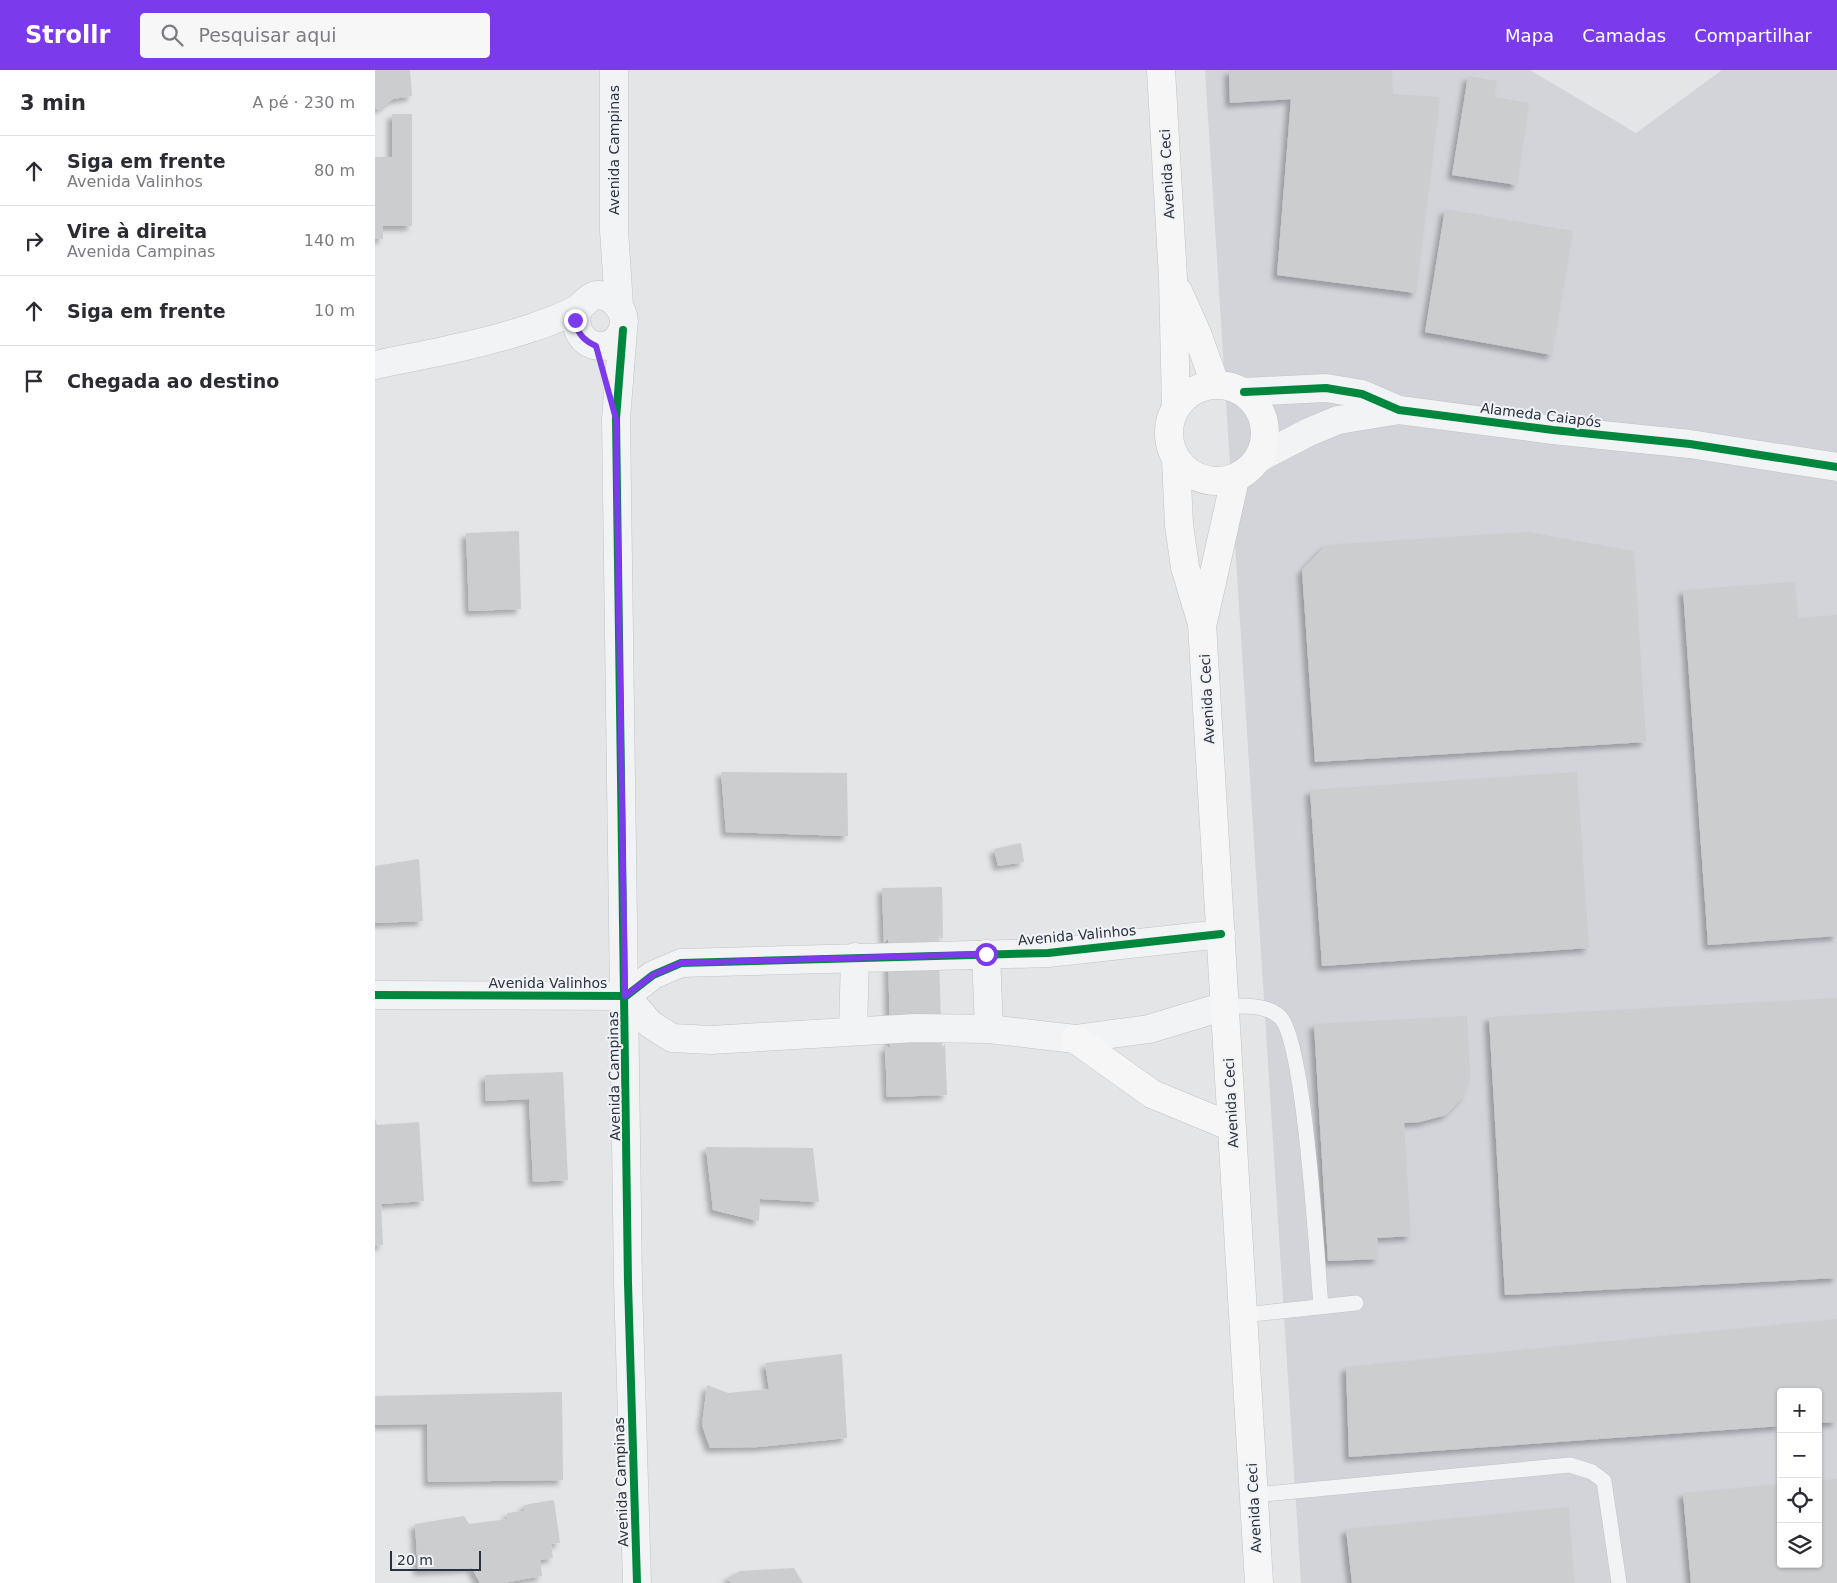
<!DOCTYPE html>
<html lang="pt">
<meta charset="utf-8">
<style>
:root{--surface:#fff;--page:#f7f7f7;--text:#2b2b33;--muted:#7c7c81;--line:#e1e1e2;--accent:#7c3aed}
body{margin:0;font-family:"DejaVu Sans",sans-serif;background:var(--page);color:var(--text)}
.controls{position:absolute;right:15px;bottom:15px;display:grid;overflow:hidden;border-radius:5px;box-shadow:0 1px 4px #0004}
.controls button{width:45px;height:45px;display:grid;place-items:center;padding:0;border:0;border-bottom:1px solid var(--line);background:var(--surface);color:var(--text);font:25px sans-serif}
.scale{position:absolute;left:15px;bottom:12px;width:91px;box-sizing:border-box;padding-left:5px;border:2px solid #2b323f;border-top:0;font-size:14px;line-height:18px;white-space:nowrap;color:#2b323f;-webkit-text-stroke:4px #f1f3f6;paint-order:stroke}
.stop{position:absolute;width:15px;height:15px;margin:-11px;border:4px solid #7c3aed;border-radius:50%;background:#fff}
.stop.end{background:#7c3aed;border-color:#fff;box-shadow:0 1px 5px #0008}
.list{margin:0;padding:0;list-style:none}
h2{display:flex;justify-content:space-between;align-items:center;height:65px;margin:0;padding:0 20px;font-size:21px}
h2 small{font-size:16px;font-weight:400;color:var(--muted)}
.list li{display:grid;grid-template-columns:32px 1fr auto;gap:15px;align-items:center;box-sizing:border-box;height:70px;padding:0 20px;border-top:1px solid var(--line)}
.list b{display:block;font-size:19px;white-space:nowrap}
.list p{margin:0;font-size:16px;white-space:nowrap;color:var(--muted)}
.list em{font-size:16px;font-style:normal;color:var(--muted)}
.icon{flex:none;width:28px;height:28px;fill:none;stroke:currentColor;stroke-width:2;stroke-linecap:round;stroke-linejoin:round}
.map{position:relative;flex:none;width:1462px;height:1513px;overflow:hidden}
header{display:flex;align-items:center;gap:30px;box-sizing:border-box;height:70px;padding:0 25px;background:var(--accent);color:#fff}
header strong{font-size:24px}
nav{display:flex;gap:28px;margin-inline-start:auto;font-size:18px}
.search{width:350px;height:45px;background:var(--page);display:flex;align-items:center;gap:12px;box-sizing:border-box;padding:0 18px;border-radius:5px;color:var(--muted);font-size:19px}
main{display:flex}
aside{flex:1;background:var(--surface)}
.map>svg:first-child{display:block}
</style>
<header>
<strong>Strollr</strong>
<div class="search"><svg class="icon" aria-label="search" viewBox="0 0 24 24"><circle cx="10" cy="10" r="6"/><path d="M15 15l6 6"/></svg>Pesquisar aqui</div>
<nav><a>Mapa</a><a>Camadas</a><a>Compartilhar</a></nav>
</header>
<main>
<aside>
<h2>3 min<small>A pé · 230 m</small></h2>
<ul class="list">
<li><svg class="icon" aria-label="ahead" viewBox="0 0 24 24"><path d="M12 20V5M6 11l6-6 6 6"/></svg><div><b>Siga em frente</b><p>Avenida Valinhos</p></div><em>80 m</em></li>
<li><svg class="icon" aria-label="right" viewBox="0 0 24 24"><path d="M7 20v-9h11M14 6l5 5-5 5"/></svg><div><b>Vire à direita</b><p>Avenida Campinas</p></div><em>140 m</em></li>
<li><svg class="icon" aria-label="ahead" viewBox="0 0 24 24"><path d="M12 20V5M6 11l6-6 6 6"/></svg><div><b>Siga em frente</b></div><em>10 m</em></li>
<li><svg class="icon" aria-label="arrive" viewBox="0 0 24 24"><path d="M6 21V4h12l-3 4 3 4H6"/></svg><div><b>Chegada ao destino</b></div></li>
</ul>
</aside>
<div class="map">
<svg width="1462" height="1513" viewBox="0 0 1462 1513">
<defs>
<filter id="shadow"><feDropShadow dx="-4.5" dy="4.5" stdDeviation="2.5" flood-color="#0004"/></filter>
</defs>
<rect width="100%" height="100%" fill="#e3e5e7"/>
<path fill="#d2d4da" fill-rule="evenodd" d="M 830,0 L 1155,0 L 1261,63 L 1347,0 L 1462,0 L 1462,1513 L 926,1513 ZM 1406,1322 L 1443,1322 L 1443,1494 L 1406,1494 Z"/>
<path fill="#cbcdcf" filter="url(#shadow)" d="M 0,0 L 35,0 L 37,26 L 18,29 L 3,40 L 0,38 Z
M 854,0 L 1017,0 L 1018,24 L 1065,27 L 1041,223 L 902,205 L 916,29 L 855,33 Z
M 1093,6 L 1122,11 L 1119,27 L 1154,33 L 1142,115 L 1077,105 Z
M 17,44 L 37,44 L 37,156 L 8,156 L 8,169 L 0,169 L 0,87 L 17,87 Z
M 1070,139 L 1198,161 L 1177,285 L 1050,262 Z
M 144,461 L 146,539 L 94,541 L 91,463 Z
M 1153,462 L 1259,481 L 1271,672 L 940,692 L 927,500 L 951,475 Z
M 1420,512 L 1423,548 L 1462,545 L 1462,866 L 1333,875 L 1308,520 Z
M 346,702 L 472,703 L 473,766 L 351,762 Z
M 1202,702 L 1214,878 L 947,896 L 935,720 Z
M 646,773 L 649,792 L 623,796 L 619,779 Z
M 44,789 L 48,851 L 0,853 L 0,796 Z
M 567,817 L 568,869 L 563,865 L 567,977 L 570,974 L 572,1025 L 512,1027 L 510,975 L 515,978 L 513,869 L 509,873 L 507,818 Z
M 1462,928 L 1462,1208 L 1130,1225 L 1114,947 Z
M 1092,946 L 1095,1007 L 1089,1026 L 1071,1045 L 1045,1052 L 1029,1053 L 1036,1166 L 1002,1168 L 1004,1189 L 953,1191 L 939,954 Z
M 188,1002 L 193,1110 L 158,1112 L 154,1029 L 111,1031 L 110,1005 Z
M 0,1048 L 2,1055 L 44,1052 L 49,1131 L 6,1134 L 8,1175 L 0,1176 Z
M 331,1077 L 438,1078 L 444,1132 L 385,1129 L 384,1151 L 338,1140 Z
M 1462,1249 L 1462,1352 L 1443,1353 L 1443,1322 L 1406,1322 L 1406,1356 L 974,1387 L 971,1297 Z
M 467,1284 L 472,1368 L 384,1377 L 335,1378 L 327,1355 L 332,1315 L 353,1323 L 394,1319 L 390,1293 Z
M 187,1322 L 188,1410 L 53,1412 L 52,1354 L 0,1355 L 0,1326 Z
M 1462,1409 L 1462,1513 L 1316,1513 L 1308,1423 L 1406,1414 L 1406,1494 L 1443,1494 L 1443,1411 Z
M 179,1430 L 185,1473 L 176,1474 L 178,1488 L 165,1490 L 167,1506 L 128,1513 L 105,1513 L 97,1498 L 43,1501 L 40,1454 L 89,1446 L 94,1454 L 133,1449 L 132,1443 L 149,1441 L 149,1435 Z
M 1194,1437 L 1199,1513 L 977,1513 L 971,1459 Z
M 419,1498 L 428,1513 L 356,1513 L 352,1508 L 365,1501 Z"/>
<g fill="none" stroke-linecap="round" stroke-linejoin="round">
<defs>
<path id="service" d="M 850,936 C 868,936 891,934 905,947 C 930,971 942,1191 946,1236
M 868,1245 L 981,1233
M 879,1425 L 1195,1395 L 1217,1402 L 1229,1411 L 1244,1513"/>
<path id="minor" d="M 239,0 L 239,160 L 244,236
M 248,260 L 241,349 L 253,1213 L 262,1513
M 0,295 C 52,284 105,275 156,258 C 171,253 188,247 202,239 C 209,235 214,225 223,225 C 240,226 254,244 247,261 C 235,289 193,276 203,239
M 869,322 L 951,318 L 987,324 L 1024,340 L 1178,360 L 1315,374 L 1462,397
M 884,388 L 934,362 L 963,350 L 1024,340
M 611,884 L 614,959
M 0,925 L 251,926 L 278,905 L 306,893 L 673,883 L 846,864
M 251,926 L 275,954 L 297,968 L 336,970 L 540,958 L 614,959 L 700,969 L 774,959 L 850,936
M 478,961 L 480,887"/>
<path id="secondary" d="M 786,0 L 798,208 L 801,337
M 803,221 L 823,266 L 840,314
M794 363a48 48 0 1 1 96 0a48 48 0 1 1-96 0Z
M 801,389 L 804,455 L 810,497 L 827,554 L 884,1513
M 828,552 L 860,409
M 700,969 L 777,1024 L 857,1057"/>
</defs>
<use href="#service" stroke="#c1c3c5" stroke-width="16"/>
<use href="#minor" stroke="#c1c3c5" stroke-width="29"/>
<use href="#secondary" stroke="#c1c3c5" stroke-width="29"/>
<use href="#service" stroke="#f2f3f4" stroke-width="15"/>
<use href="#minor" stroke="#f2f3f4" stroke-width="28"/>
<use href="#secondary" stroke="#f6f6f6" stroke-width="28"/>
<defs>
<path id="cycleway" d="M 248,260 L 241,349 L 253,1213 L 262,1513
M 869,322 L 951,318 L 987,324 L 1024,340 L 1178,360 L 1315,374 L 1462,397
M 0,925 L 251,926 L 278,905 L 306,893 L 673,883 L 846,864"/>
</defs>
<use href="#cycleway" stroke="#f1f3f6" stroke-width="11"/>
<use href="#cycleway" stroke="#00873e" stroke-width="8"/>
</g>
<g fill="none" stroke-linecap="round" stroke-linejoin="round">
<path stroke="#7c3aed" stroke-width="6" d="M 200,250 C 203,264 208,270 221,276 L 241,349 L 250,926 L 278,905 L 306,893 L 611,884"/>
</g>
<g text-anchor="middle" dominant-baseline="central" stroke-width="4" stroke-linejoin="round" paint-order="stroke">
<g font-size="14" fill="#2b323f" stroke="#f1f3f6">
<text transform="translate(239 80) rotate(-90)">Avenida Campinas</text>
<text transform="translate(792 104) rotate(-93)">Avenida Ceci</text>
<text transform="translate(1166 345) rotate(7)">Alameda Caiapós</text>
<text transform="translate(832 629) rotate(-93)">Avenida Ceci</text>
<text transform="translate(702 865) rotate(-5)">Avenida Valinhos</text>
<text x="173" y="913">Avenida Valinhos</text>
<text transform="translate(239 1006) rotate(-91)">Avenida Campinas</text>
<text transform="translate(856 1033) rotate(-93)">Avenida Ceci</text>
<text transform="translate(246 1412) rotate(-92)">Avenida Campinas</text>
<text transform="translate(879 1438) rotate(-93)">Avenida Ceci</text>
</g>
</g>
</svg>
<div class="controls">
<button>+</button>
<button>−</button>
<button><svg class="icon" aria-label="locate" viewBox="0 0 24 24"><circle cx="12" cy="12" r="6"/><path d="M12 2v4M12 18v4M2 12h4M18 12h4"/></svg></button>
<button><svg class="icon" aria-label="layers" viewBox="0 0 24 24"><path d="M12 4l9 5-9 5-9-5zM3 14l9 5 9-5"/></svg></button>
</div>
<div class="scale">20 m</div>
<div class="stop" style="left:611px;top:884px"></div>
<div class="stop end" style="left:200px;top:250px"></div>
</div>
</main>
